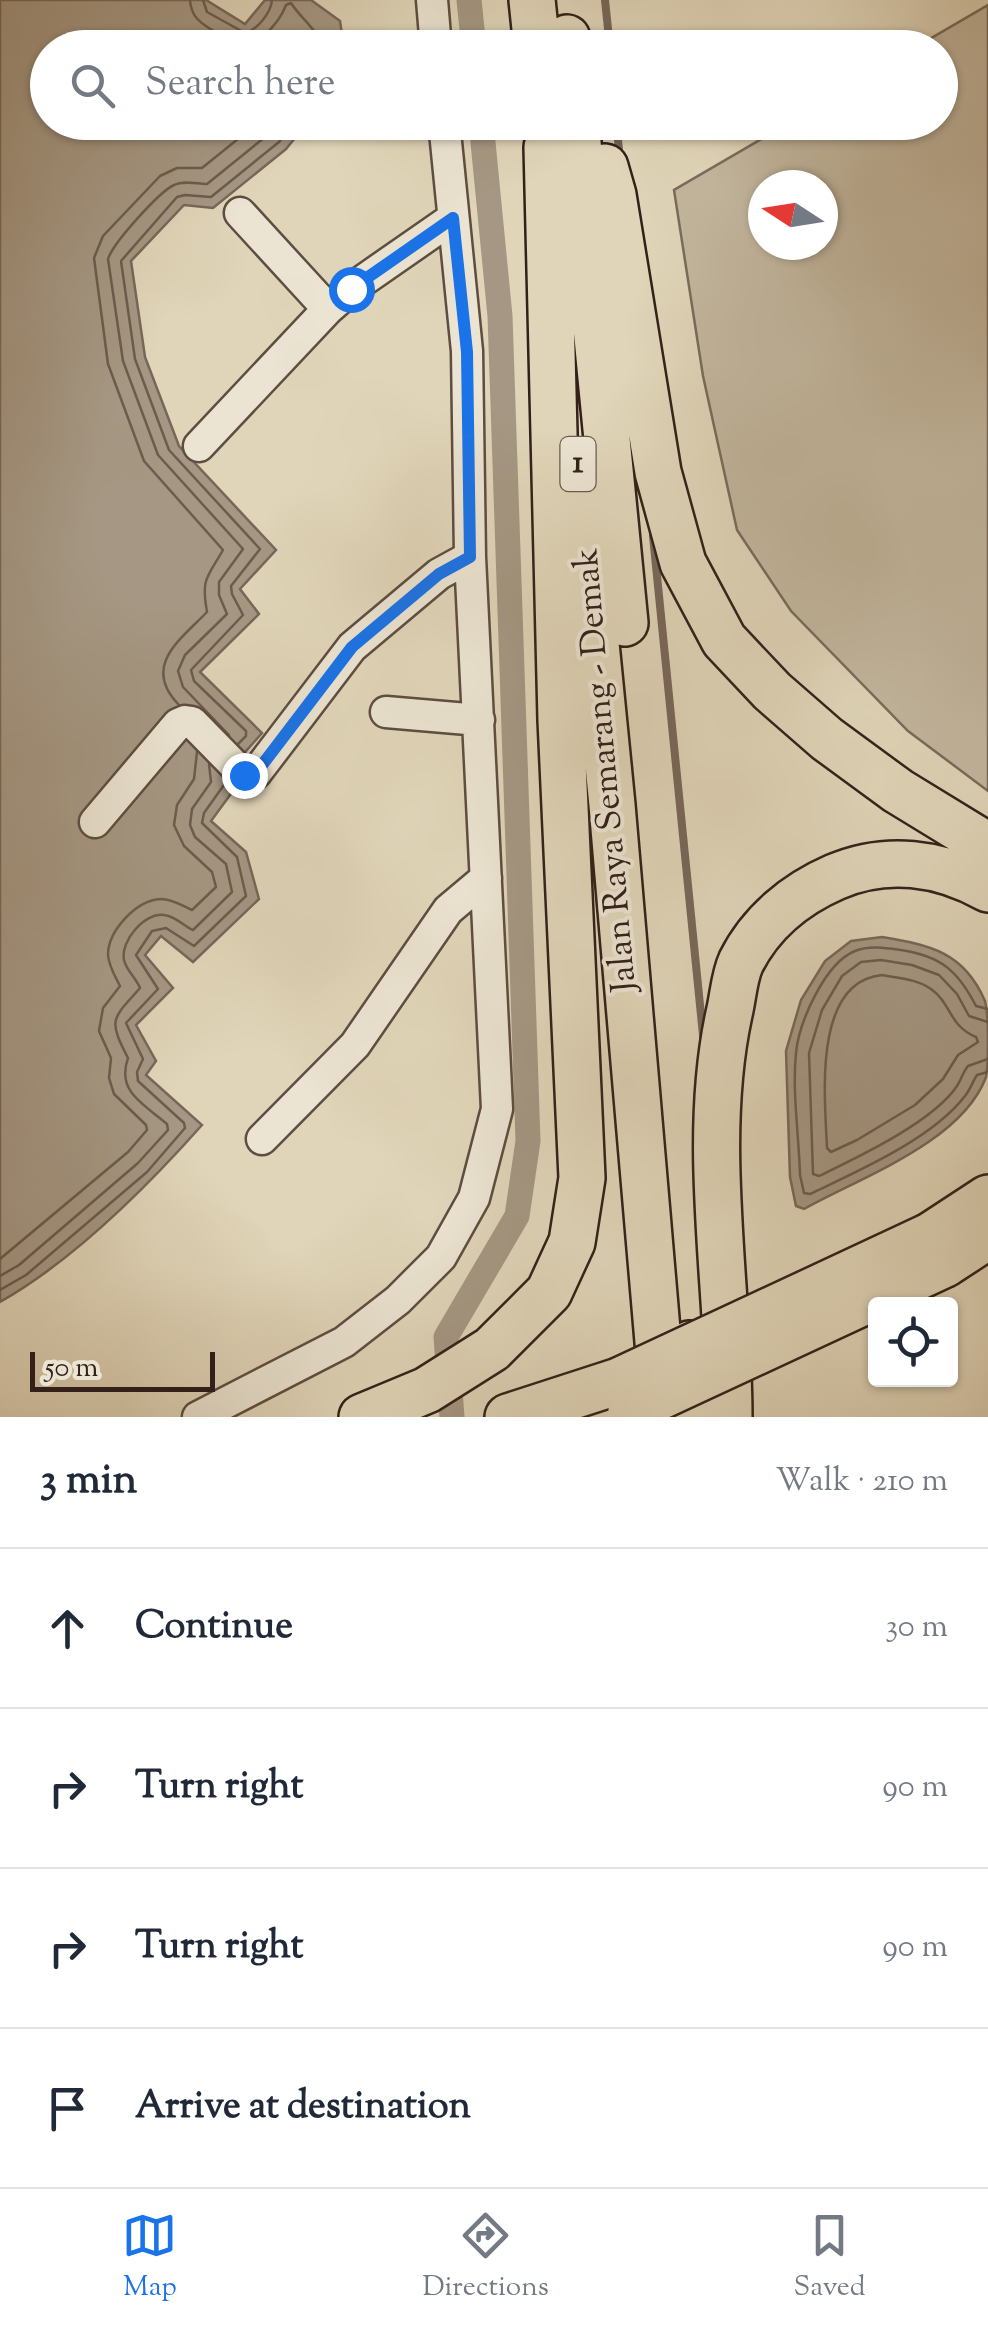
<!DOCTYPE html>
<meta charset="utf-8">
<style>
:root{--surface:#fff;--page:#f6f6f7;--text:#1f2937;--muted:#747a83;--line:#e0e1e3;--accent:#1a73e8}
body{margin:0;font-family:"Sorts Mill Goudy",serif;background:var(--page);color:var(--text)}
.controls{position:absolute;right:30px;bottom:30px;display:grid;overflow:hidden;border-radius:10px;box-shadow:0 2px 8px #0004}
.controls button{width:90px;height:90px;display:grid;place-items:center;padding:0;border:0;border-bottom:2px solid var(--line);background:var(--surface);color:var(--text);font:50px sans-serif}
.compass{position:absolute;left:748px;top:170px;width:90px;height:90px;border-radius:50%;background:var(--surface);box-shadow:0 2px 8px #0004;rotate:282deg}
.scale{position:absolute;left:30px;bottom:25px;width:185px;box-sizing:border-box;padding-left:10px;border:5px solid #322019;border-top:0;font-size:28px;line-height:35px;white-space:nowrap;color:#322019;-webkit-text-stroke:8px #ebe4d2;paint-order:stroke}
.stop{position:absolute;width:30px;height:30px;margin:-22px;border:8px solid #1a73e8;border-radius:50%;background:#fff}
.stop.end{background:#1a73e8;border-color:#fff;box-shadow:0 2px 10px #0008}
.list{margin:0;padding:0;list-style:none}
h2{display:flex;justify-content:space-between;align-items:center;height:130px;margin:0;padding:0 40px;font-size:42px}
h2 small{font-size:32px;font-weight:400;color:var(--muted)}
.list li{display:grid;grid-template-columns:65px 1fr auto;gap:30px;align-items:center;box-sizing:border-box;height:160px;padding:0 40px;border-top:2px solid var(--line)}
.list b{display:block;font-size:38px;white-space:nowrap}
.list em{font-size:32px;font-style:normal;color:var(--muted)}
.icon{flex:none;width:55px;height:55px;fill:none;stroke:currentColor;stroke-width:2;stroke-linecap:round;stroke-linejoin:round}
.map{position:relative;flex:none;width:988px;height:1417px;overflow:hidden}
.search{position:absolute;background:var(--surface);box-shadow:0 2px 8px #0004;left:30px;right:30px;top:30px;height:110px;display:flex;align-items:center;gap:25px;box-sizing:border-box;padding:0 35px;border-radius:55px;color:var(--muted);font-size:38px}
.sheet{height:770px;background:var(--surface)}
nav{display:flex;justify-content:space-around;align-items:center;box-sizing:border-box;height:140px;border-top:2px solid var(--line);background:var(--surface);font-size:28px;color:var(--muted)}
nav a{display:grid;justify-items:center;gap:5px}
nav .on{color:var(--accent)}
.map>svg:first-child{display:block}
</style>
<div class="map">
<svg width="988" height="1417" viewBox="0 0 988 1417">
<rect width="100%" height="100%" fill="#e0d5b9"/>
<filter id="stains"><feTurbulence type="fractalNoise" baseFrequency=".002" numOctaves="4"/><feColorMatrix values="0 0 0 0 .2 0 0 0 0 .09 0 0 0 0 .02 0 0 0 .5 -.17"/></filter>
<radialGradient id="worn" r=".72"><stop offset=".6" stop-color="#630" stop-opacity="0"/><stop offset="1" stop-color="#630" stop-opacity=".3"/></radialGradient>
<path fill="#c2b69e" stroke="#7a6b5c" stroke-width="2.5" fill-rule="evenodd" d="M 988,5 L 988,791 L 908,731 L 791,611 L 737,530 L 703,376 L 674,190 L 789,123 L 940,122 L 940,48 L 916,47 ZM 763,185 L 823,185 L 823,245 L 763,245 Z"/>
<path fill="#a59783" stroke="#776759" stroke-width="2.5" d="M 0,0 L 206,0 L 245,24 L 265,0 L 311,0 L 340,21 L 344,47 L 48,48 L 48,122 L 307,123 L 286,149 L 213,208 L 184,205 L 131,261 L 145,357 L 179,446 L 276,550 L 240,589 L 259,614 L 200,672 L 262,733 L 231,768 L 241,780 L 211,821 L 246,852 L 259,899 L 193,962 L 161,936 L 145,955 L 173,988 L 136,1025 L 156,1061 L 146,1075 L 202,1125 C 146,1188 74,1260 0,1302 Z
M 882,937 C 930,945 964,952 985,1001 C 988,1013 988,1026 988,1039 C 988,1051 988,1066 986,1077 C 962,1142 861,1177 804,1209 L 796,1206 L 790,1177 L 786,1051 L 801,1000 L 825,961 L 851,941 Z"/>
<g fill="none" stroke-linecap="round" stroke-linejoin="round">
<path stroke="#6c5c4e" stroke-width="2.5" d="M 190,0 C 191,16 199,22 212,30 C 233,43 249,54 268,32 C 276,23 282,16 286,5 L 291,3 C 301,19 318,29 322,48
M 203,0 L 207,12 L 245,33 C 257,30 271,13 272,0
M 179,705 C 141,666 180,640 207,612 C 201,578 207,578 223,550 L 144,461 L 108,364 L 94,258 L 103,236 L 160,176 L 177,168 L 202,168 L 259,122
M 229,735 L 183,687 L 178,671 L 185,655 L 227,614 L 219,595 L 219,582 L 243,549 L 158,455 L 123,361 L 108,259 C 113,243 159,192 174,185 C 184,180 197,184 207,184 L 270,133 L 278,122
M 238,744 L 246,736 L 246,731 L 194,681 L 191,670 L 243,615 L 232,594 L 231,586 L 260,549 L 169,450 L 135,359 L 121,261 L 177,197 L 185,195 L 211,197 L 279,142 L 294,122
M 882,975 C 898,978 917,979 931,989 C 952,1004 948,1025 976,1037 L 978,1042 L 958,1055 L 943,1079 L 915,1105 L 857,1140 L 831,1152 L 827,1148 C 825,1099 812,982 882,975 Z
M 988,1009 L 976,1006 C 958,971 941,956 901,950 C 887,948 869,945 855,951 C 825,963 799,1022 796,1053 C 792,1092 799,1136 800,1175 L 804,1193 L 810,1194 C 858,1171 932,1139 965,1096 C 970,1090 973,1081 977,1075 L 988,1072
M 988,1022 L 969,1016 L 957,994 L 939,975 L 912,965 L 881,960 L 861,962 L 842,976 L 822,1010 L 809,1053 L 813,1174 L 819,1176 C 858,1157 933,1122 957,1086 C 961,1080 963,1072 968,1066 L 988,1059
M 0,1259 L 128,1152 L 147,1130 L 146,1125 L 114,1094 L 109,1078 L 111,1058 L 99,1031 L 103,1008 L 120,986 C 115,976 109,967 108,955 C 108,931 136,900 161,899 C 173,899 182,906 192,910 L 216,887 L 212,872 L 184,846 L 174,825 L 177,805 L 194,779 L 197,752
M 0,1276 L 19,1265 L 138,1163 L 168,1130 L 167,1124 C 144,1104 116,1092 128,1058 C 107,1018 113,1019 140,988 C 136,978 126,970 124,960 C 120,941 145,912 164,915 C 175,916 184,926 193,930 L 232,892 L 226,864 L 195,837 L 190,825 L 192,809 L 211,782 L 209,764
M 0,1290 L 26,1275 L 147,1172 L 185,1128 L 184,1123 L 138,1081 L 137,1072 L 143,1059 L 126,1023 L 158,989 L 136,955 L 152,931 L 166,928 L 194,946 L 246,896 L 237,857 L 202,823 L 204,813 L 226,782"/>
<path stroke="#776759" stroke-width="8" d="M 605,0 L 610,48
M 616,122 L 620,159
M 653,536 L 704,1045"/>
<path stroke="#a59783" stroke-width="25" d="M 469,0 L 474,48
M 452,1417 L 446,1337 L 517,1216 L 528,1141 L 500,316 L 481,122"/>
<defs>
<path id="minor" d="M 432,0 L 436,48
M 240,213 L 328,309
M 199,446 L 328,309 L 351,289 L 453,218
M 386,712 L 479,720
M 95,822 L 178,724 L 185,721 L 192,722 L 244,775 L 256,773 L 352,647 L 439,574 L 470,557
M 262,1139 L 355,1045 L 448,910 L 486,878
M 198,1417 L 344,1342 L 398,1300 L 441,1257 L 474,1198 L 497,1109 L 470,557 L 467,351 L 444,122"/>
<path id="highway" d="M 532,0 L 537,48
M 567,38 L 570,48
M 576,122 L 625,623
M 605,167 L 613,195 L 658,472 L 683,563 L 724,640 L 772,691 L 827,739 L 898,791 L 988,846
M 583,513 L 612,805 L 663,1400
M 930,1236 L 988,1198
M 945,1264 L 988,1236
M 690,1344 L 696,1417
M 362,1417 L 427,1390 L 492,1349 L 549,1292 L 572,1242 L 582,1178 L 561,720 L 547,147
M 508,1417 L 619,1381
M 729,1417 C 729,1286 701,1143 729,1014 C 733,998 734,977 741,962 C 761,922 796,894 835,877 C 886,855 940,862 988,889"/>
</defs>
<use href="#minor" stroke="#5e4d41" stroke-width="35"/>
<use href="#highway" stroke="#322019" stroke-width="50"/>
<use href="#minor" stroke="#ebe4d2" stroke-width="30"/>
<use href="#highway" stroke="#e0d5b9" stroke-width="45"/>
<defs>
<path id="highway-bridge" d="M 619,1381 L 930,1236
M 631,1410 L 945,1264"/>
</defs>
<use href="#highway-bridge" stroke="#322019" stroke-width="50" stroke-linecap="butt"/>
<use href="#highway-bridge" stroke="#e0d5b9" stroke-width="45"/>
</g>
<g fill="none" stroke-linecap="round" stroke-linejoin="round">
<path stroke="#1a73e8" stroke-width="12" d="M 244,775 L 256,773 L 352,647 L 439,574 L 470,557 L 467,352 L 453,218 L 351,289"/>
</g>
<g text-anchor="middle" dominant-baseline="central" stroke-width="8" stroke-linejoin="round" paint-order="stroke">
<rect fill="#ebe4d2" stroke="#6a5b50" stroke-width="2.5" x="560.5" y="437" width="35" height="54" rx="8"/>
<g font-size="32" font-weight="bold" fill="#322019">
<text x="578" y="464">1</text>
</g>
<g font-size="35" fill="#322019" stroke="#ebe4d2">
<text transform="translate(607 770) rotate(-95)">Jalan Raya Semarang - Demak</text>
</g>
</g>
<rect width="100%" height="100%" filter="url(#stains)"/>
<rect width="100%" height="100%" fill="url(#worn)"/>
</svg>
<div class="controls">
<button><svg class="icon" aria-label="locate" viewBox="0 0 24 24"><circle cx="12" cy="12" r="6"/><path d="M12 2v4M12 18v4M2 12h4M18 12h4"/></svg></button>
</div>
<svg class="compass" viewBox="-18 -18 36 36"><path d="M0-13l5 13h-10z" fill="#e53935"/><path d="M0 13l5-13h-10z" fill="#747a83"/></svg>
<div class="scale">50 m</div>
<div class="stop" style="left:351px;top:289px"></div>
<div class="stop end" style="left:244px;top:775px"></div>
<div class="search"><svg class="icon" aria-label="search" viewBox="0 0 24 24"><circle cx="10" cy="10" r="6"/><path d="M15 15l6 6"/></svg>Search here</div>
</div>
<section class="sheet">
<h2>3 min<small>Walk · 210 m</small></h2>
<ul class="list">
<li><svg class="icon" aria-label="ahead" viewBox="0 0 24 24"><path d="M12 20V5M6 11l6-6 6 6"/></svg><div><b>Continue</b></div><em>30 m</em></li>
<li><svg class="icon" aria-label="right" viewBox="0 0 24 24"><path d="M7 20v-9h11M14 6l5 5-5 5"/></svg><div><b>Turn right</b></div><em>90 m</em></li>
<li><svg class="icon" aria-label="right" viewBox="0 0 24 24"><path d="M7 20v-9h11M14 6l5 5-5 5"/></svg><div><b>Turn right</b></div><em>90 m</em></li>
<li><svg class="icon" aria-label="arrive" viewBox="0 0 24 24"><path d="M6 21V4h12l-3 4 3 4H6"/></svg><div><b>Arrive at destination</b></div></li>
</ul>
</section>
<nav>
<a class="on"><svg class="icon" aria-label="map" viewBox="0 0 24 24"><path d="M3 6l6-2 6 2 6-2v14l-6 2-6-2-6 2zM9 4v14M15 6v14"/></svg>Map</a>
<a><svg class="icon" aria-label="directions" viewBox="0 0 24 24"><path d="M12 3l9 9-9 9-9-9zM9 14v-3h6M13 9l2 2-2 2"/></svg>Directions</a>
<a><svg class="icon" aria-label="saved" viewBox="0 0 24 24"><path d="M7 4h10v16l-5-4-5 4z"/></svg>Saved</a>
</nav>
